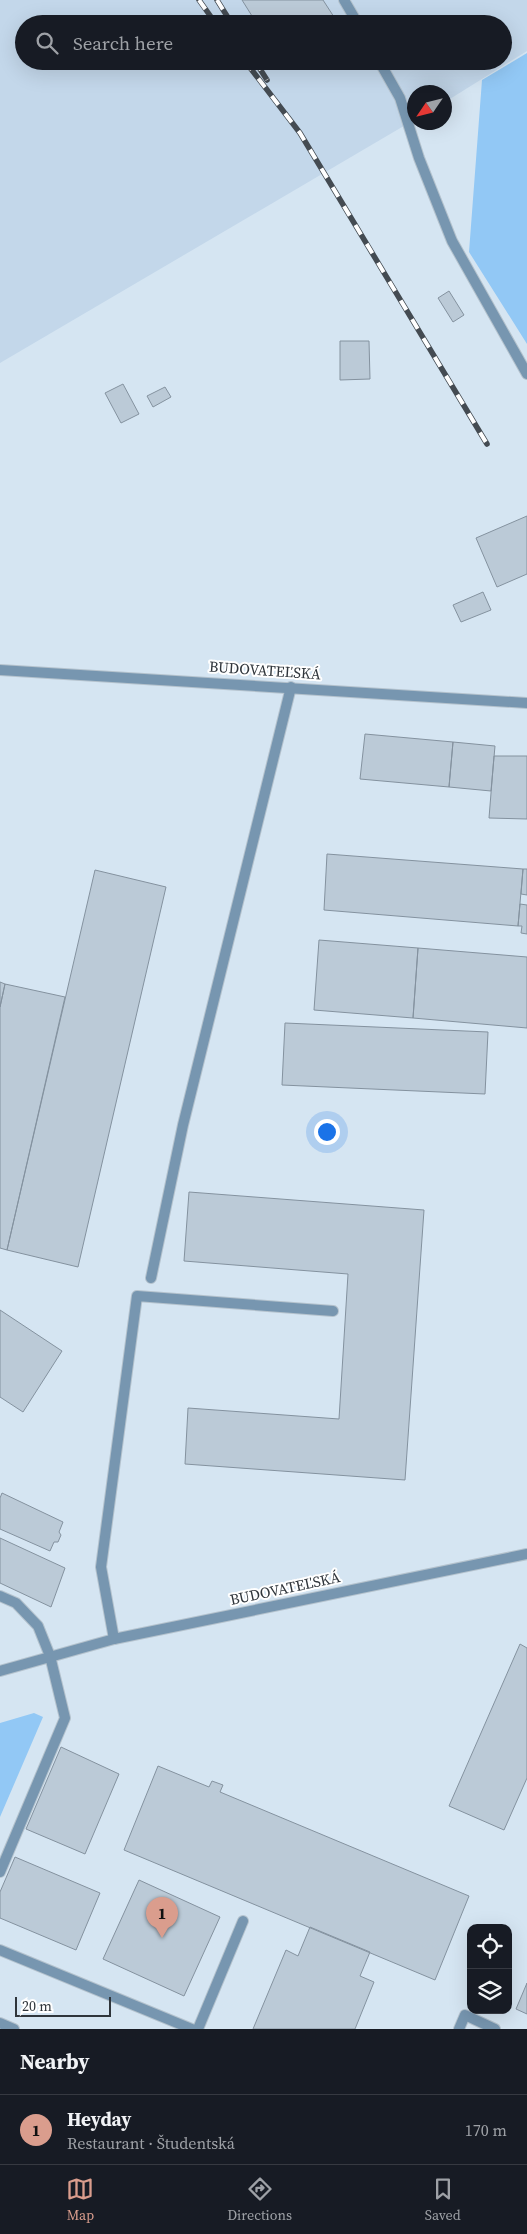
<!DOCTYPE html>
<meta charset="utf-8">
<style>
:root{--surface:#171b24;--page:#20242c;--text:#f1f3f6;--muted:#9ea1a6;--line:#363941;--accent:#da9d8d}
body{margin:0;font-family:"Source Serif 4",serif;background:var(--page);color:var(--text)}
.controls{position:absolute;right:15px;bottom:15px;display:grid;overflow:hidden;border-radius:10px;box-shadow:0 5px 20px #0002}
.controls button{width:45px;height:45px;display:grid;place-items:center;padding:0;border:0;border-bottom:1px solid var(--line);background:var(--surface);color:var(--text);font:25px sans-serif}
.compass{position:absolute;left:407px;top:85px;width:45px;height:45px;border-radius:50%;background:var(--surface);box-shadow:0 5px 20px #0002;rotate:235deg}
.scale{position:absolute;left:15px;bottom:12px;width:96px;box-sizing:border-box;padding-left:5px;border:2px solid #2f353b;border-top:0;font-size:14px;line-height:18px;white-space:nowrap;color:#2f353b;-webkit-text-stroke:4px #fff;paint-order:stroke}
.you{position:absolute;left:326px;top:1131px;width:18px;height:18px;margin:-12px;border:4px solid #fff;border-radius:50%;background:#1a73e8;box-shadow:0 0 0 8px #1a73e833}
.badge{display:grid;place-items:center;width:32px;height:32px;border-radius:50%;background:var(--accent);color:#111;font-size:16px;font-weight:700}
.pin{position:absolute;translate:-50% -41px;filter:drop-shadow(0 1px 2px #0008)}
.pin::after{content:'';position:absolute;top:26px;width:18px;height:15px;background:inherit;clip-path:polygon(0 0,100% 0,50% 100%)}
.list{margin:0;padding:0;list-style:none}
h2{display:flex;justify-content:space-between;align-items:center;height:65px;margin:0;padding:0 20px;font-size:21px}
h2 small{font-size:16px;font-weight:400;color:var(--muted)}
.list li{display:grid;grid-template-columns:32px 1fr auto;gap:15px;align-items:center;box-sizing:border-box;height:70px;padding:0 20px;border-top:1px solid var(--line)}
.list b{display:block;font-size:19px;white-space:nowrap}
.list p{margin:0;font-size:16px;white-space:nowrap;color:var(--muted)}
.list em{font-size:16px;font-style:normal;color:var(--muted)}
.icon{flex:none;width:28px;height:28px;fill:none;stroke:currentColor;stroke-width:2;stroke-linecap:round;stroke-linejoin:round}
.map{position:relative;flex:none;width:527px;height:2029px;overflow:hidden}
.search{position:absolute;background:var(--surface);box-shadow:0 5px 20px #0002;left:15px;right:15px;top:15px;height:55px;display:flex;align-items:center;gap:12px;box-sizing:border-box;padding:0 18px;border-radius:28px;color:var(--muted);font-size:19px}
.sheet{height:135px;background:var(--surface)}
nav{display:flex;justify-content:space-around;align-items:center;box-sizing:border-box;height:70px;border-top:1px solid var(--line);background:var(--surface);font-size:14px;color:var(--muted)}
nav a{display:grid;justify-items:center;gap:2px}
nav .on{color:var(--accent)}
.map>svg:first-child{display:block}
</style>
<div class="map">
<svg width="527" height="2029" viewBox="0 0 527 2029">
<rect width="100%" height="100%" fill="#d5e5f2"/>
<path fill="#c3d7ea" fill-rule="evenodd" d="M 0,0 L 527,0 L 527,51 L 445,102 L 444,92 L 414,92 L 414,120 L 0,363 ZM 24,24 L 503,24 L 503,61 L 24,61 Z"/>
<path fill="#92c8f5" d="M 527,53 L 527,344 L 469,252 L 482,80 Z
M 34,1713 L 43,1717 L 0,1817 L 0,1723 Z"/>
<path fill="#bbcad7" stroke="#84929f" d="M 242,0 L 323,0 L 334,17 L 324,24 L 257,24 Z
M 449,291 L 464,315 L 453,322 L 438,298 Z
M 340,341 L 369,341 L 370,379 L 340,380 Z
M 123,384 L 139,414 L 121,423 L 105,393 Z
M 165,387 L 171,397 L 153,407 L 147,396 Z
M 527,516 L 527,574 L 497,587 L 476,538 Z
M 483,592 L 491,610 L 461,622 L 453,605 Z
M 365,734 L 453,742 L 449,787 L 360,779 Z
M 453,742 L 495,746 L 491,791 L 449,787 Z
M 494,756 L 527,756 L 527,819 L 489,818 Z
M 327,854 L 523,869 L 518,926 L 324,910 Z
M 523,869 L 527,869 L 527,895 L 521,894 Z
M 95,870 L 166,887 L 78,1267 L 7,1250 Z
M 520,904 L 527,905 L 527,934 L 521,933 L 522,926 L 518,926 Z
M 319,940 L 418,948 L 413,1018 L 314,1010 Z
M 418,948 L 527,957 L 527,1028 L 413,1018 Z
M 0,982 L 5,984 L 0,1007 Z
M 5,984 L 65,997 L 7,1250 L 0,1248 L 0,1007 Z
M 285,1023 L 488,1032 L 485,1094 L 282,1085 Z
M 189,1192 L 424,1210 L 405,1480 L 185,1464 L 188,1408 L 339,1419 L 348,1274 L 184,1261 Z
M 0,1310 L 62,1351 L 23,1412 L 0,1397 Z
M 2,1493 L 63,1522 L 59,1532 L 61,1535 L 58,1542 L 54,1542 L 50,1551 L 0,1529 L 0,1498 Z
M 0,1538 L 65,1568 L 51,1607 L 0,1583 Z
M 520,1644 L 527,1648 L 527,1778 L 504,1830 L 449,1806 Z
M 61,1747 L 119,1774 L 85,1854 L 26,1829 Z
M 158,1766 L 209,1787 L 212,1781 L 223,1785 L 220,1792 L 469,1896 L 435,1980 L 124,1850 Z
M 15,1857 L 100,1893 L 76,1950 L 0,1918 L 0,1892 Z
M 139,1880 L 220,1917 L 184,1996 L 103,1959 Z
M 310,1927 L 370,1952 L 360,1976 L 374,1982 L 355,2029 L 253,2029 L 286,1950 L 298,1956 Z
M 527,1983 L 527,2014 L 516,2009 Z"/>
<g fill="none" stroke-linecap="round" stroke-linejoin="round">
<defs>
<path id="lane" d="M 344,0 L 358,24
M 379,61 L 400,98 L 419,158 L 452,241 L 527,374
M 151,1278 L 183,1125 L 291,687
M 114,1639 L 101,1567 L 137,1296 L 333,1311
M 0,1872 L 65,1718 L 50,1656
M 0,1950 L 192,2029
M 198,2029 L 243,1921
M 459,2029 L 465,2015 L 495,2029"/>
<path id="street" d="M 0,670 L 527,703
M 0,1596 L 16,1603 L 38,1626 L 50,1656
M 0,1671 L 114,1639 L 527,1554
M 0,2023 L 14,2029"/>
</defs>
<use href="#lane" stroke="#b4c2cd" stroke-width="12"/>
<use href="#street" stroke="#b4c2cd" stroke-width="12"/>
<use href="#lane" stroke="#7796b0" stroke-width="10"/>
<use href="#street" stroke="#7796b0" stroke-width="10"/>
<defs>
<path id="rail" d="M 199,0 L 216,24
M 217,0 L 232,24
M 245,61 L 300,133 L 487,444
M 255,61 L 267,80"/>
</defs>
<use href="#rail" stroke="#444b52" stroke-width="5.5"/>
<use href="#rail" stroke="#fff" stroke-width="4" stroke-dasharray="11" stroke-linecap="butt"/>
</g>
<g text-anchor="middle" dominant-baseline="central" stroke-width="4" stroke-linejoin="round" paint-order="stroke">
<g font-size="15" fill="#2f353b" stroke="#fff">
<text transform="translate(265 670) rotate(4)">BUDOVATEĽSKÁ</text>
<text transform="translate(285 1588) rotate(-12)">BUDOVATEĽSKÁ</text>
</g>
</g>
</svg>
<div class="controls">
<button><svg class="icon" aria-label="locate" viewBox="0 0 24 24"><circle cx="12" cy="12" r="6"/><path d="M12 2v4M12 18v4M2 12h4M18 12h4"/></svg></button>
<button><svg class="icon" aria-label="layers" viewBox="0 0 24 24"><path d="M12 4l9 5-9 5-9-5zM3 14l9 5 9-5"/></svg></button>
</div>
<svg class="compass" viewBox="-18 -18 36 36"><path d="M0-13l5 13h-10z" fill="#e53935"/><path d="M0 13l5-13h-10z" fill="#9ea1a6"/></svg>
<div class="scale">20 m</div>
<div class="you"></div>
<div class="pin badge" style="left:162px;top:1938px">1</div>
<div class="search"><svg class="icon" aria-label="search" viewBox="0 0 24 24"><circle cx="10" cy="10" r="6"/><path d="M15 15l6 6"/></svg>Search here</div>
</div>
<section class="sheet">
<h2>Nearby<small></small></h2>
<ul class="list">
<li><span class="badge">1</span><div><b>Heyday</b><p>Restaurant · Študentská</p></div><em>170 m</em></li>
</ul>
</section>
<nav>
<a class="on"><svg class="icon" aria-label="map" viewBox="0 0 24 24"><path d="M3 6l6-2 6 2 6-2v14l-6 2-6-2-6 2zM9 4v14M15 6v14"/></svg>Map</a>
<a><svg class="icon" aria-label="directions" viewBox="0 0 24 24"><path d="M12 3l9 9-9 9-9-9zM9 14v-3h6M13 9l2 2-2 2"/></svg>Directions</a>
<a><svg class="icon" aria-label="saved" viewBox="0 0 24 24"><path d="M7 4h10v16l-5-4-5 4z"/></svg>Saved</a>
</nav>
